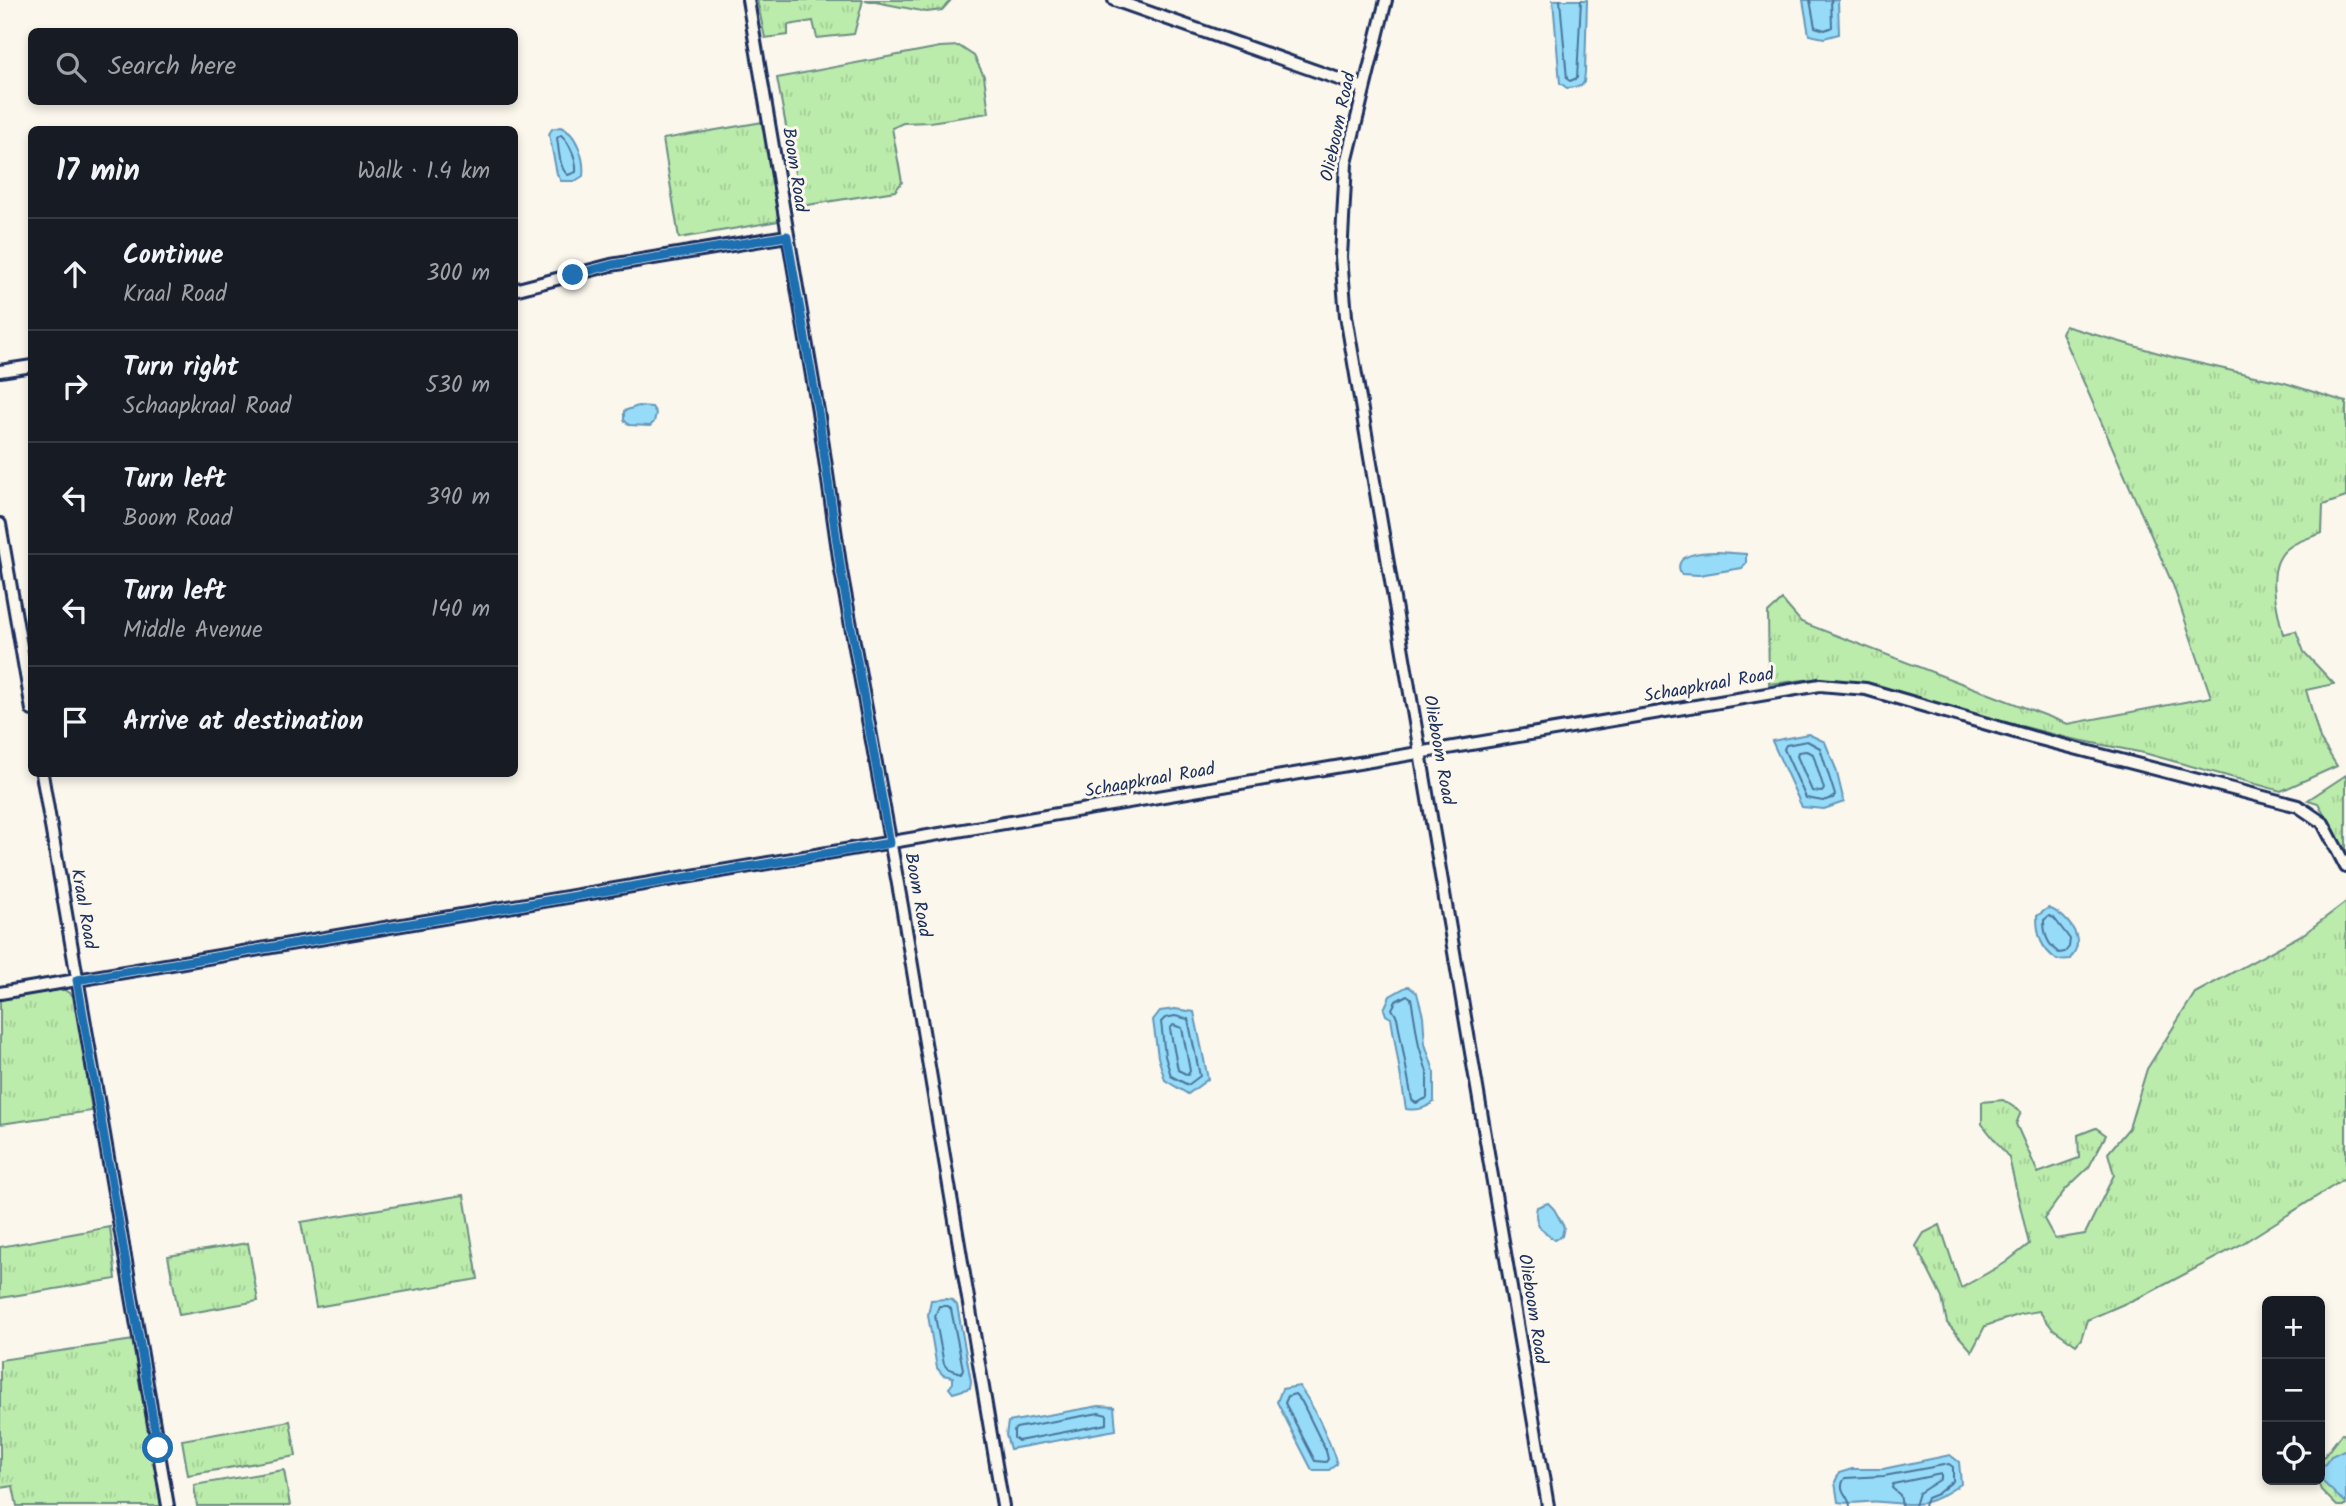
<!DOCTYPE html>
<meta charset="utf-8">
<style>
:root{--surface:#171b24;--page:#242831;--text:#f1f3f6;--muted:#9ea1a6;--line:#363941}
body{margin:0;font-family:Kalam,sans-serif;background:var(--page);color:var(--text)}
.controls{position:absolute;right:21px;bottom:21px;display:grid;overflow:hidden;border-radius:10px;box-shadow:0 4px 10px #0003}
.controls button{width:63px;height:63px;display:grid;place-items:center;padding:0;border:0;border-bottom:2px solid var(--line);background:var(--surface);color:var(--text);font:35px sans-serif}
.stop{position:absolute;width:21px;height:21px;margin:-16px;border:5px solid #1f6fb2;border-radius:50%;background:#fff}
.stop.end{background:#1f6fb2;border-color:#fff;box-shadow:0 2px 7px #0008}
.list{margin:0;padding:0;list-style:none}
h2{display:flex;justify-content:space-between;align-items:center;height:91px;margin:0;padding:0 28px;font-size:30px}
h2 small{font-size:23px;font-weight:400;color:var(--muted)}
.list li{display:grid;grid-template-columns:46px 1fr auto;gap:21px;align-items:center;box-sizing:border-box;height:112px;padding:0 28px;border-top:2px solid var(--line)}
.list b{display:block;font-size:26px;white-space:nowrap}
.list p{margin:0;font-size:23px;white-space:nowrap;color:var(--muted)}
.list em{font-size:23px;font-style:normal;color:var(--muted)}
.icon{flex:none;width:38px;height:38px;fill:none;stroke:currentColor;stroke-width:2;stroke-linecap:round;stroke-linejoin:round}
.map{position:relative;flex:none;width:2346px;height:1506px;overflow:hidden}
.search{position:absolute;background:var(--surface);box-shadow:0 4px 10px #0003;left:28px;top:28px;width:490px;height:77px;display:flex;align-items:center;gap:18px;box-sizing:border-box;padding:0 24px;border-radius:10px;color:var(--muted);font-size:26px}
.panel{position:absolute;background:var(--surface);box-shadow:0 4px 10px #0003;left:28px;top:126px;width:490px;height:651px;border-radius:10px}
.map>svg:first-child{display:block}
</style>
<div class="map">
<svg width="2346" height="1506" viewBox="0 0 2346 1506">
<defs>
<pattern id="grass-tufts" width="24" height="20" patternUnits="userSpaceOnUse" patternTransform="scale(1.75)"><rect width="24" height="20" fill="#bcecab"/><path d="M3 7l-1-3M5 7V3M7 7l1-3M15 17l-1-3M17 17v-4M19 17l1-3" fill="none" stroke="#a1cb96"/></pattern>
</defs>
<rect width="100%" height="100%" fill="#fbf7ec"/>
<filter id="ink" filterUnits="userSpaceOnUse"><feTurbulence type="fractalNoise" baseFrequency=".0143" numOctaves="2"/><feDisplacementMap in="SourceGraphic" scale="14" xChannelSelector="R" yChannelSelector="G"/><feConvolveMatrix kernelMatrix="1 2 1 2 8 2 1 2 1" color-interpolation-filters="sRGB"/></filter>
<g filter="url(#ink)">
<path fill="url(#grass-tufts)" stroke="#6c8e84" stroke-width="2" d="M 757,0 L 863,0 L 854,34 L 817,38 L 813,21 L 788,25 L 788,35 L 765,38 Z
M 865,0 L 951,0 L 942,10 L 927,12 Z
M 959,46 L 974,56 L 984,76 L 989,113 L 930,122 L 903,123 L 892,128 L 902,182 L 895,191 L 801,206 L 777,78 L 940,47 Z
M 763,122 L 779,221 L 679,238 L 663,139 Z
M 2065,326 L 2176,358 L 2285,383 L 2346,402 L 2346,497 L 2323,505 L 2322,533 C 2312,537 2300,540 2291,546 C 2263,563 2277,609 2283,634 L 2296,631 L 2304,652 L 2334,684 L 2306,690 L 2320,739 L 2337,766 L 2281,791 L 2144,753 L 2068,738 L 1930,703 L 1821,678 L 1769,684 L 1768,613 L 1782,600 L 1801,622 L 2068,724 L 2211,697 L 2173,585 L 2062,333 Z
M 2346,775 L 2346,852 L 2318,803 L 2308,800 Z
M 2346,902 L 2346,1178 L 2240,1245 L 2149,1293 L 2087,1320 L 2081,1339 L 2076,1345 L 2052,1328 L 2039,1311 L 2021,1314 L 1985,1326 L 1972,1351 L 1947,1323 L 1942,1298 L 1916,1246 L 1924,1233 L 1940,1225 L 1961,1288 L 2005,1263 L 2029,1244 L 2009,1158 L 1982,1124 L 1982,1102 L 2003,1100 L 2021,1112 L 2016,1124 L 2038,1173 L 2079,1158 L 2078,1135 L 2096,1128 L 2106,1135 L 2089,1167 L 2065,1190 L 2044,1219 L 2055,1239 L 2085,1234 L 2114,1175 L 2108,1153 L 2129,1128 L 2147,1069 L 2195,993 L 2305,933 Z
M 63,989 L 75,997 L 92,1111 L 0,1124 L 0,1000 Z
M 464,1195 L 478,1279 L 316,1307 L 301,1222 Z
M 110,1227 L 116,1279 L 0,1298 L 0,1247 Z
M 248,1243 L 258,1301 L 179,1315 L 168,1256 Z
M 134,1340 L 161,1506 L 17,1506 L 13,1486 L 0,1488 L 0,1360 Z
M 290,1421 L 296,1456 L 188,1475 L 182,1440 Z
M 2342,1433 L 2346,1437 L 2346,1506 L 2337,1506 L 2321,1490 L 2317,1480 L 2320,1480 L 2320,1462 Z
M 284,1470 L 290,1506 L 197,1506 L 194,1485 Z"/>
<path fill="#96dcf8" stroke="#6597ba" stroke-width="2" d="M 1553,0 L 1587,0 L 1585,72 L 1584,82 L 1581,86 L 1567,88 L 1560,83 Z
M 1803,0 L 1838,0 L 1839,34 L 1824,38 L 1809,35 Z
M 560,127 C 577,132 585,160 583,176 L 575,181 L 561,181 L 557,174 L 549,134 L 552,129 Z
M 638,406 L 652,407 L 656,413 L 654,422 L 650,426 L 629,425 L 624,420 L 624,411 Z
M 1718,552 L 1746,554 L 1746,563 L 1742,568 L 1699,575 L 1681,574 C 1671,553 1704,552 1718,552 Z
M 1808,734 L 1825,742 L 1836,769 L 1844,802 L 1824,809 L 1802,807 L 1772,741 Z
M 2048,908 C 2061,912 2078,929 2077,943 C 2077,950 2073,954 2070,959 L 2057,960 C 2041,948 2037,936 2037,916 Z
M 1408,986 L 1417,993 L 1423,1016 L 1425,1044 L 1434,1071 L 1434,1102 C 1425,1109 1417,1111 1406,1109 L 1391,1018 L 1386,1015 L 1384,1009 L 1390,996 Z
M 1175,1009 L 1194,1012 L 1208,1079 L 1188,1094 L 1165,1080 L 1158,1057 L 1153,1020 L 1160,1011 Z
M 1548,1203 L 1554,1209 L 1564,1227 L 1562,1236 L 1555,1240 C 1542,1232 1533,1223 1537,1207 Z
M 946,1299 L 952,1300 L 957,1305 L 971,1381 L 970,1388 L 953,1393 L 949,1388 L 953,1383 L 953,1377 L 943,1375 L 937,1368 L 928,1315 L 931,1300 Z
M 1299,1386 C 1316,1409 1328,1437 1337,1464 L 1329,1470 L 1312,1470 L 1277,1402 L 1282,1389 Z
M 1099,1406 L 1114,1407 L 1116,1430 L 1010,1449 L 1006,1435 L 1008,1422 Z
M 2346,1449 L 2346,1504 L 2323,1482 L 2320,1471 L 2331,1456 Z
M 1950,1455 L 1959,1462 L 1961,1484 C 1927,1506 1923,1506 1882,1502 C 1867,1500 1855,1505 1838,1502 L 1835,1482 L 1839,1473 L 1852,1469 L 1883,1469 Z"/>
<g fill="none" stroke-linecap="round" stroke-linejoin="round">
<path stroke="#4c749c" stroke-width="2" d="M 1560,0 L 1567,79 L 1570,81 L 1577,78 L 1581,0
M 1810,0 L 1815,27 L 1825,30 L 1832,27 L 1831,0
M 561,135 C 570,143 577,160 576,172 L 568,175 C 559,169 559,149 557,138 Z
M 1807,741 L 1820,748 L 1835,795 L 1833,798 L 1823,801 L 1806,798 L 1784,749 L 1786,745 Z
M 1806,751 L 1813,754 L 1824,789 L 1822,792 L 1812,791 L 1797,756 L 1798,752 Z
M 2049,916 L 2054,918 L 2070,939 L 2069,947 L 2065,952 L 2059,953 C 2047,944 2044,934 2044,920 Z
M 1407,995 L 1411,998 L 1419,1046 L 1427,1072 L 1427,1098 L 1416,1103 L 1412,1100 L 1397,1017 L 1392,1009 L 1396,1001 Z
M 1175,1016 L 1188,1019 L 1200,1076 L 1188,1085 L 1171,1076 L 1165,1056 L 1161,1022 L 1165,1018 Z
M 1173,1025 L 1182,1028 L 1190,1071 L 1188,1075 L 1178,1070 L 1170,1029 Z
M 939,1306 L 948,1306 L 951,1309 L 963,1369 L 961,1373 L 947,1368 L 944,1364 L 935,1316 Z
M 1295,1394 L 1302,1402 L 1326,1451 L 1328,1459 L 1326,1462 L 1315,1461 L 1285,1403 L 1288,1396 Z
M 1099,1413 L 1107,1415 L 1107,1424 L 1018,1441 L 1014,1438 L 1014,1431 L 1016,1428 Z
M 1850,1506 C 1849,1495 1836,1490 1845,1478 L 1884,1476 L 1949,1464 L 1953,1467 L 1953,1481 L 1937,1494 L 1927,1498 L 1924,1506
M 1902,1506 L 1900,1495 L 1892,1488 L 1893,1484 L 1941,1474 L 1941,1479 L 1919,1493 L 1915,1506"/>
<defs>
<path id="street" d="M 748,0 L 818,411 L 841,571 L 902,906 L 1003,1506
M 1114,0 L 1364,88
M 1386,0 L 1346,163 L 1341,257 L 1346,316 L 1548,1506
M 514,290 L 611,265 L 787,236
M 0,371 L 32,366
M 0,524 L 32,710
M 42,774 L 168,1506
M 0,993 L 1820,685 L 1866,689 L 2032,737 L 2298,806 L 2323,823 L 2346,867"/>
</defs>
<use href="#street" stroke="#1b2f5e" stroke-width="16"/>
<use href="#street" stroke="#fbf7ec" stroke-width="10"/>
</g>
</g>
<g fill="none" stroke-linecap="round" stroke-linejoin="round" filter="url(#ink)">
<path stroke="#1f6fb2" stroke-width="9" d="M 158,1448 L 77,980 L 890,843 L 841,571 L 818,411 L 787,236 L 611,265 L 573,275"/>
</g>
<g text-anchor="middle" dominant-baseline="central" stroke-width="6" stroke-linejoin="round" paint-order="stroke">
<g font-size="18" fill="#1b2f5e" stroke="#fbf7ec">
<text transform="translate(1339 127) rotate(-78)">Olieboom Road</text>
<text transform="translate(794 170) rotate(81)">Boom Road</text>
<text transform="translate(1709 686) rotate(-10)">Schaapkraal Road</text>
<text transform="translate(1438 750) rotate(80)">Olieboom Road</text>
<text transform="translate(1150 781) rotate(-10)">Schaapkraal Road</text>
<text transform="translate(917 895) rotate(80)">Boom Road</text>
<text transform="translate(83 909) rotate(80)">Kraal Road</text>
<text transform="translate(1532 1309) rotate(81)">Olieboom Road</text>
</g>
</g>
</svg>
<div class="controls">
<button>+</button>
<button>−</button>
<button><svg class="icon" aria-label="locate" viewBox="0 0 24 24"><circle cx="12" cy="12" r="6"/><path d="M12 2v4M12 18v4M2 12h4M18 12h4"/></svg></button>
</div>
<div class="stop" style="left:158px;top:1448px"></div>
<div class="stop end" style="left:573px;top:275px"></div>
<div class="search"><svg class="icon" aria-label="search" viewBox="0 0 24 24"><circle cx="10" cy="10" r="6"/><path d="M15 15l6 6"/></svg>Search here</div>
<section class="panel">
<h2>17 min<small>Walk · 1.4 km</small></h2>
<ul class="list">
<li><svg class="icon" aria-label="ahead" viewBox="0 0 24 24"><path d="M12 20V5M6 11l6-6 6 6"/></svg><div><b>Continue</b><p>Kraal Road</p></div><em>300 m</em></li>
<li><svg class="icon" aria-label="right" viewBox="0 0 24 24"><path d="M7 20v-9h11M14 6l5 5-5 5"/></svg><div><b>Turn right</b><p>Schaapkraal Road</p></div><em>530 m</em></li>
<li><svg class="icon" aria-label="left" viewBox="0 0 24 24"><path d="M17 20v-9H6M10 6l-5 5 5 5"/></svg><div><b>Turn left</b><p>Boom Road</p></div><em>390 m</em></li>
<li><svg class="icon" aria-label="left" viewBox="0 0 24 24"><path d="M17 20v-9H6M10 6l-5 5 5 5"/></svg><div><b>Turn left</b><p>Middle Avenue</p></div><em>140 m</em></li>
<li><svg class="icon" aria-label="arrive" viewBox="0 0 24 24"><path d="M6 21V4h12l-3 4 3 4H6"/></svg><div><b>Arrive at destination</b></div></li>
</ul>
</section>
</div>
